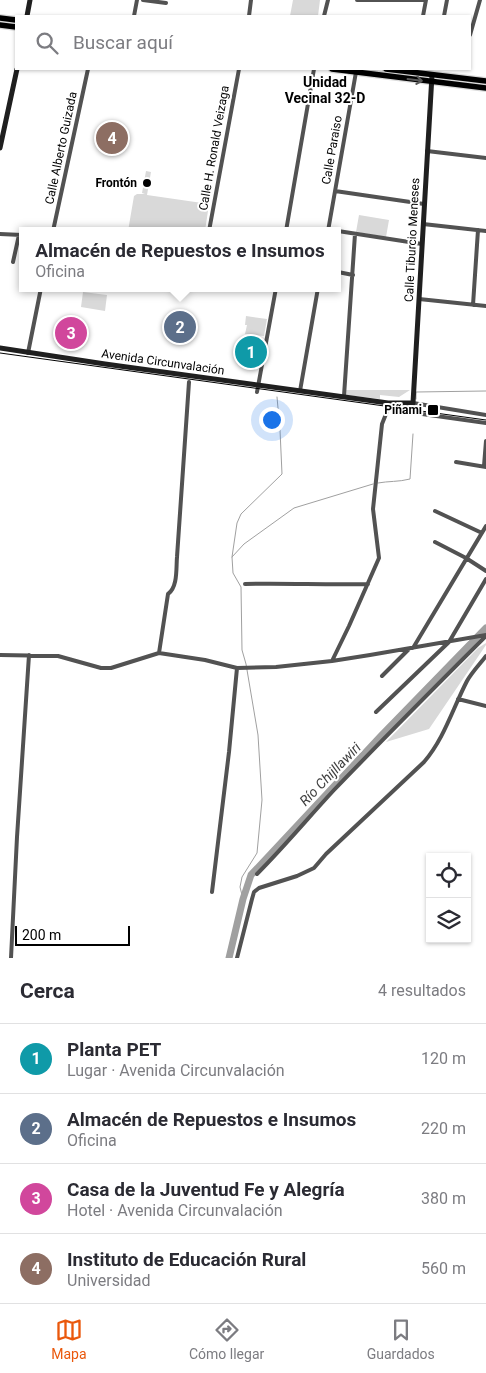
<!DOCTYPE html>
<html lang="es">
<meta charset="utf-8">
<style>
:root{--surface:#fff;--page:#f2f2f3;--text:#2b2b33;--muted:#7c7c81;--line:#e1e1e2;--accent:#ea580c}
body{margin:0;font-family:Roboto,sans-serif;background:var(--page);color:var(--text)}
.controls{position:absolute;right:15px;bottom:15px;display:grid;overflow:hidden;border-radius:0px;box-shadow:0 1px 4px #0004}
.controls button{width:45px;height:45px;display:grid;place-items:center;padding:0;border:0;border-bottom:1px solid var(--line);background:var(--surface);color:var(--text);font:25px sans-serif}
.scale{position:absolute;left:15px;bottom:12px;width:115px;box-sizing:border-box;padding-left:5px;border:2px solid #000;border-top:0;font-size:14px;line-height:18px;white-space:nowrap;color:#000;-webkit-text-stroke:4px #fff;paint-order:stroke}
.you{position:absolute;left:271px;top:419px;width:18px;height:18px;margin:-12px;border:4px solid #fff;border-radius:50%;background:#1a73e8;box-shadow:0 0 0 8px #1a73e833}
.badge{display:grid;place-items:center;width:32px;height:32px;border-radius:50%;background:var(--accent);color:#fff;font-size:16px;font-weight:700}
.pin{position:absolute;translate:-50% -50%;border:2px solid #fff;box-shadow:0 1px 5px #0006}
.popup{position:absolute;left:19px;top:227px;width:322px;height:65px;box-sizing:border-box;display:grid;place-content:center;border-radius:0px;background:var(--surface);filter:drop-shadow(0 1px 4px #0005);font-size:16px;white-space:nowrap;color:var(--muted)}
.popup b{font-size:19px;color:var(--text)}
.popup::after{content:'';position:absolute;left:50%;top:100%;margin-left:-10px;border:10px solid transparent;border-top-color:var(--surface)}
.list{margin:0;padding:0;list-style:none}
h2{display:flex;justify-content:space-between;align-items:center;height:65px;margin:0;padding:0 20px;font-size:21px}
h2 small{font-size:16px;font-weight:400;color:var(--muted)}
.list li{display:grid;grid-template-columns:32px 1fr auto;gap:15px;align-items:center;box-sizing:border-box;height:70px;padding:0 20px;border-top:1px solid var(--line)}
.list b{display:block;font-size:19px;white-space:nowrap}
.list p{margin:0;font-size:16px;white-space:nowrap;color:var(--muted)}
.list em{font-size:16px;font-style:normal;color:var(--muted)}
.icon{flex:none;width:28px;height:28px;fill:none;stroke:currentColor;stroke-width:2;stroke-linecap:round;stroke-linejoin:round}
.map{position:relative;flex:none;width:486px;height:958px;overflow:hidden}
.search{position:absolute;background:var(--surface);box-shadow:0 1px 4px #0004;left:15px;right:15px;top:15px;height:55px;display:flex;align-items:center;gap:12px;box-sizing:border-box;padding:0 18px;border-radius:0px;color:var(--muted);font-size:19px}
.sheet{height:345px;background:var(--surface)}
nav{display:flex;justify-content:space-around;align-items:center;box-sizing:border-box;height:70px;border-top:1px solid var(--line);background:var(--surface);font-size:14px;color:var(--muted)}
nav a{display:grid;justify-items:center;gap:2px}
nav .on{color:var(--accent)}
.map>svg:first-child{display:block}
</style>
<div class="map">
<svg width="486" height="958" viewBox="0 0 486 958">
<rect width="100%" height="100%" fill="#fff"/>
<path fill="#d9d9d9" d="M 293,0 L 320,0 L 318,16 L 290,16 Z
M 146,171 L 151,172 L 147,195 L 209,204 L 205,231 L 128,231 L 134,196 L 137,194 L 145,194 L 142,193 Z
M 359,215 L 389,220 L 386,237 L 356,232 Z
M 83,292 L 107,295 L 105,311 L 81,307 Z
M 246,316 L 267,319 L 264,336 L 245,334 L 247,325 L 245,325 Z
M 346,390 L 410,390 L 399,397 L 380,395 L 380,399 L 346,395 Z
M 486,643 L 486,645 L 429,729 L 386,742 L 478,648 Z"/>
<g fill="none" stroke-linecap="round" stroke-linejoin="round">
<path stroke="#a0a0a0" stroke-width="1" d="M 416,399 L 416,392 L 486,391
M 378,483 C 388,481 399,482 410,479 L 413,434
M 232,557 L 237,523 L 241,514 L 282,474 L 280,430 L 277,397
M 243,899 L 240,887 L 242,877 L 257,853 L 262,800 L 258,735 L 246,664 L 242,650 L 241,587 L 233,573 L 232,557 L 244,544 L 294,508 L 373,484"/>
<path stroke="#a0a0a0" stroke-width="7" d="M 229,958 L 243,899 L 251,875 L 381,736 L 486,628"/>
<defs>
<path id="primary" d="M 0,18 L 16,20
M 0,25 L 16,27
M 332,69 L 486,88
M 386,69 L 486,81"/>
</defs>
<use href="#primary" stroke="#dbdbdb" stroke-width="8"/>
<path stroke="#525252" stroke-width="4" d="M 143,0 L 166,3
M 357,0 L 426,0
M 134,16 L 137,0
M 249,16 L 251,0
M 324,16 L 328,0
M 423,16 L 426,0
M 444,16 L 447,0
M 470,35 L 480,0
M 427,151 L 486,158
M 335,191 L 424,204
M 423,224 L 486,231
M 53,231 L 88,69
M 209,231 L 239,69
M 286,231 L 314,69
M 328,231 L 356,72
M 338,231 L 422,244
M 0,234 L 22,235
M 13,262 L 19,235
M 338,272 L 353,275
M 419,299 L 486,306
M 473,305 L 478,230
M 28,353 L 41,288
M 300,391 L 318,288
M 257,392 L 276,288
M 344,396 L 355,234
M 486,415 L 413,403 L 408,412 L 486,423
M 456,462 L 486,467
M 484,466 L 486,441
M 435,511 L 482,533
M 435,542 L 466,558 L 486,571
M 245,584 C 286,583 327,585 368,584
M 413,648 L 486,526
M 159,653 L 168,594 C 178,587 176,568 177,557 L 189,382
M 0,655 L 58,656 L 101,668 L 111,668 L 159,653 L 205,660 L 237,668 L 276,667 L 332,661 L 370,655 L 486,635
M 332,661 L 349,626 L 379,558 L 373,509 L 382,424 L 388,409
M 382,676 L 409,649
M 458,699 L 486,706
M 376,712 L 449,642 L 486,579
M 257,874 C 284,847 308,818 334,790 C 384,738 435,687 486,636
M 212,892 L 229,752 L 237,668
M 11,958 L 17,837 L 29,655
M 237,958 L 252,899 L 254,892 L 259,888 L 297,876 L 314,868 L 326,854 L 424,762 C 444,739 453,708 467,681 C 472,672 480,664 486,656"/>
<path stroke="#1f1f1f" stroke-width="5" d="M 27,16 L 30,0
M 0,148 L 17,69
M 0,348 L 105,364 L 388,403 L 413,403 L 432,75"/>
<use href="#primary" stroke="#000" stroke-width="5.5"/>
<path stroke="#000" stroke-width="1" d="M 0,353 L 486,420"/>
</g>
<defs><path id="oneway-shaft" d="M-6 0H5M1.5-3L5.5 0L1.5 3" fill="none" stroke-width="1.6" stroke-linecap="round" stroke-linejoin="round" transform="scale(1.25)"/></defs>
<use stroke="#595959" href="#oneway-shaft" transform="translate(415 80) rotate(7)"/>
<g fill="#000" stroke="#fff" stroke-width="2">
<circle cx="147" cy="183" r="5"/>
<rect x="427" y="404" width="12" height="12" rx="2.5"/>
</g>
<g text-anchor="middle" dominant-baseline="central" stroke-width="4" stroke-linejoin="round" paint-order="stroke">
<g font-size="12" fill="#000" stroke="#fff">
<text transform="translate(61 148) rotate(-78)">Calle Alberto Guizada</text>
<text transform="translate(214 148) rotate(-80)">Calle H. Ronald Veizaga</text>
<text transform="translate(332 150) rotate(-80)">Calle Paraiso</text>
<text transform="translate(412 240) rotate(-87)">Calle Tiburcio Meneses</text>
<text transform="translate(163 362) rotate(8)">Avenida Circunvalación</text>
</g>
<g font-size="12" font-weight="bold" fill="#000" stroke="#fff" text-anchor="end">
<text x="137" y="183">Frontón</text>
<text x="422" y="410">Piñami</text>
</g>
<g font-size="14" font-weight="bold" fill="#000" stroke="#fff">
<text x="325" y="82">Unidad<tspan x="325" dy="16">Vecinal 32-D</tspan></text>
</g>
<g font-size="14" font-style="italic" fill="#414141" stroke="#fff">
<text transform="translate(330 774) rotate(-46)">Río Chijllawiri</text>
</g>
</g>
</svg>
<div class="controls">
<button><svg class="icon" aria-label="locate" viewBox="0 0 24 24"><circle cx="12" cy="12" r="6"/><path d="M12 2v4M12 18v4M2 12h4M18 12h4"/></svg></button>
<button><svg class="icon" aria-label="layers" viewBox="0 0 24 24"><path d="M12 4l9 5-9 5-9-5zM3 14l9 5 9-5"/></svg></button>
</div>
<div class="scale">200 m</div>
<div class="you"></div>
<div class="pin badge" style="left:251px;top:352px;background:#0f9aa8">1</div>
<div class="pin badge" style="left:180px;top:327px;background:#5c6f8a">2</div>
<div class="popup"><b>Almacén de Repuestos e Insumos</b>Oficina</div>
<div class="pin badge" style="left:71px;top:333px;background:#d1479c">3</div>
<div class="pin badge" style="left:112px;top:138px;background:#8d6e63">4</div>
<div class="search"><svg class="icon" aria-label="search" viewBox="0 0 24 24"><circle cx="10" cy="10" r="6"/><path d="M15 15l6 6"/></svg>Buscar aquí</div>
</div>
<section class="sheet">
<h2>Cerca<small>4 resultados</small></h2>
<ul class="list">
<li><span class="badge" style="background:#0f9aa8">1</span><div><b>Planta PET</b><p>Lugar · Avenida Circunvalación</p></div><em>120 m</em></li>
<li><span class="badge" style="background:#5c6f8a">2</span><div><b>Almacén de Repuestos e Insumos</b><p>Oficina</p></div><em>220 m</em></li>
<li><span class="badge" style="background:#d1479c">3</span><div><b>Casa de la Juventud Fe y Alegría</b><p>Hotel · Avenida Circunvalación</p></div><em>380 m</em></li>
<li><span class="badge" style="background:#8d6e63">4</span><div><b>Instituto de Educación Rural</b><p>Universidad</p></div><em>560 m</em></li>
</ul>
</section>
<nav>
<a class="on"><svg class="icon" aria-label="map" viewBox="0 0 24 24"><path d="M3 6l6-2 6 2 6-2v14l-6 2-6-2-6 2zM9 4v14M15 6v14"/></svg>Mapa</a>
<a><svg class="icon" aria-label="directions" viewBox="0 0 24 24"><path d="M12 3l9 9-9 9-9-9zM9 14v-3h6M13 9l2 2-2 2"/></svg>Cómo llegar</a>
<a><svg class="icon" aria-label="saved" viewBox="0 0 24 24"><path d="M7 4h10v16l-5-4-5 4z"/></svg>Guardados</a>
</nav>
